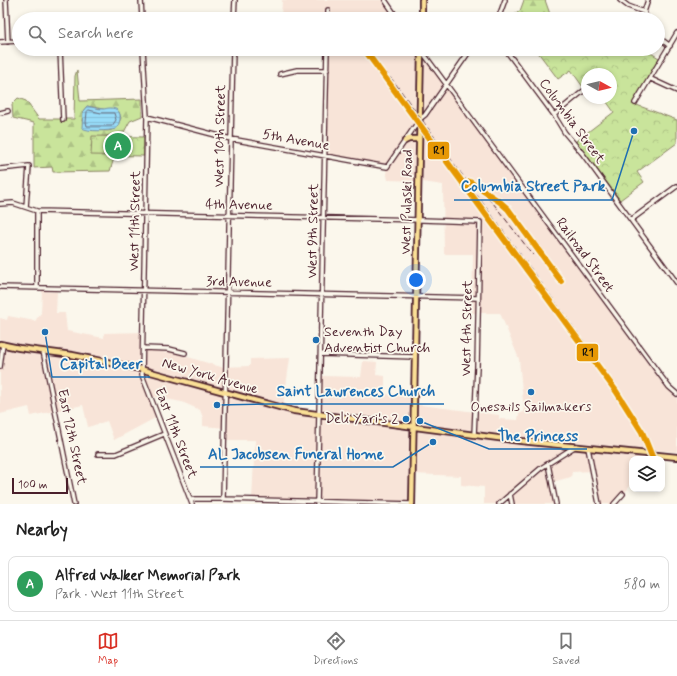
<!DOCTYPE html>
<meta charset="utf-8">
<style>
:root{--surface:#fff;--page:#f6f6f6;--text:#222;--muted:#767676;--line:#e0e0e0;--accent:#d93025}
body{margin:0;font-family:Mynerve,sans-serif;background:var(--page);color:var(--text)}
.controls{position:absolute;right:12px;bottom:12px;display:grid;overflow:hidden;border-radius:8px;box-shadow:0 2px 6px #0003}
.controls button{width:36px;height:36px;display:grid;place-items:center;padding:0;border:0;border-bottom:1px solid var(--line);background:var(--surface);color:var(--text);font:20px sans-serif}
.compass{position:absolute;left:581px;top:68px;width:36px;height:36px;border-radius:50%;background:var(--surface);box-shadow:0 2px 6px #0003;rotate:98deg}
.scale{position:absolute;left:12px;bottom:10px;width:56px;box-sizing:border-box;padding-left:4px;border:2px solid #4a1f2b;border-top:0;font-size:11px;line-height:14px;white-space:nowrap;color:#4a1f2b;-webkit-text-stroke:3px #fbf7ec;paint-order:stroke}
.you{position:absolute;left:416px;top:280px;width:14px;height:14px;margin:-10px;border:3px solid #fff;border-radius:50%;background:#1a73e8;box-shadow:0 0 0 6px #1a73e833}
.badge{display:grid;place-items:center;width:26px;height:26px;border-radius:50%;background:var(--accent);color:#fff;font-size:13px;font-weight:700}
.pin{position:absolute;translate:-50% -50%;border:2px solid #fff;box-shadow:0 1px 4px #0006}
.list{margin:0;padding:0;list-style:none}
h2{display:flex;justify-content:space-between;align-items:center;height:52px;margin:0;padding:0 16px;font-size:17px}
h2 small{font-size:13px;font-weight:400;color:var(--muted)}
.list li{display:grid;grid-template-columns:26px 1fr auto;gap:12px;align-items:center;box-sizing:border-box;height:56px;margin:0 8px 8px;padding:0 8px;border:1px solid var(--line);border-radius:8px}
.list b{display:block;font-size:15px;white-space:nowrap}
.list p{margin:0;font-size:13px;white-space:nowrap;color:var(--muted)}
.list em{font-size:13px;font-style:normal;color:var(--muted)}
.icon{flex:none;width:22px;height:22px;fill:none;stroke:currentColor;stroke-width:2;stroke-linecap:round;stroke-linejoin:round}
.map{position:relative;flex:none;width:677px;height:504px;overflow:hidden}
.search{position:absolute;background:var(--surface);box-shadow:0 2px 6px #0003;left:12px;right:12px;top:12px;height:44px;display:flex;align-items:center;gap:10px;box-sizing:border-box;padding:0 14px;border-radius:22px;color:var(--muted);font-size:15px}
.sheet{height:116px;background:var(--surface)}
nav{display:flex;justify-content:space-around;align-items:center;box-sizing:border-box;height:56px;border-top:1px solid var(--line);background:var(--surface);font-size:11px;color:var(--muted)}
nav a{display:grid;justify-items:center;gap:2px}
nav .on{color:var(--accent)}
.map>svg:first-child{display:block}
</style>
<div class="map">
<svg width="677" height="504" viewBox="0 0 677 504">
<defs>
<pattern id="forest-firs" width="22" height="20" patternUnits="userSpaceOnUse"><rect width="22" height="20" fill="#c9e49b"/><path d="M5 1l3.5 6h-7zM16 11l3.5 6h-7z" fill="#aec386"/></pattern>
<pattern id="park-crowns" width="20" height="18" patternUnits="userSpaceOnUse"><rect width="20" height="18" fill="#c9e49b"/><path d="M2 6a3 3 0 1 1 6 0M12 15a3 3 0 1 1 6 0" fill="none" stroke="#aec386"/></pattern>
<pattern id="water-rules" width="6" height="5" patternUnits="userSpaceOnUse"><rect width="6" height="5" fill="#97dcf9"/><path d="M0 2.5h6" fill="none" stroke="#84bcd6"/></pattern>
</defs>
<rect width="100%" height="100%" fill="#fbf7ec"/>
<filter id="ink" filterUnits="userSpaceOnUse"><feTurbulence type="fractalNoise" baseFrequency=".025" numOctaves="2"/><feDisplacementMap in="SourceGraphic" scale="8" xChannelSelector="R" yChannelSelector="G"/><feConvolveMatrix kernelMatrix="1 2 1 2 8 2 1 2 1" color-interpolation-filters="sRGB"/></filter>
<g filter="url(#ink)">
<path fill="#f8e4d8" d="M 282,0 L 382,0 L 396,19 L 281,19 Z
M 329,49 L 418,49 L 664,385 L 677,398 L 677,452 L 643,449 L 647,459 L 632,459 L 632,484 L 615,504 L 599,504 L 592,471 L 572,472 L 571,477 L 552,482 L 557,504 L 512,504 L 510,493 L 497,504 L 484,504 L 484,487 L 461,485 L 461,476 L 412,474 L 411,503 L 252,499 L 255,440 L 226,440 L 226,428 L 203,426 L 203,418 L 200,410 L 182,402 L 149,396 L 157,417 L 114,440 L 107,421 L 88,427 L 83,405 L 31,416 L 29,407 L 0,414 L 0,318 L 7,320 L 8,316 L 35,321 L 41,313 L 42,291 L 57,292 L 56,313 L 65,313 L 67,331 L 104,338 L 104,333 L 145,332 L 144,349 L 154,350 L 167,353 L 168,351 L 221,367 L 250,366 L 250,359 L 290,358 L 283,407 L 320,414 L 321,376 L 361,377 L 363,361 L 377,362 L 376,375 L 385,376 L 385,394 L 413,396 L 413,404 L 499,415 L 499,419 L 518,420 L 519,414 L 524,412 L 519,359 L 500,313 L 472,313 L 473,254 L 444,254 L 443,185 L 416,181 L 388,180 L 385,165 L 327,154 Z"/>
<path fill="url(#forest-firs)" stroke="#8a8263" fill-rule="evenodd" d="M 524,0 L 545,0 L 551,17 L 557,19 L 508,19 L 520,11 Z
M 77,70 L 80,101 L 142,99 L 142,116 L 130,121 L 124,132 L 94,139 L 96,153 L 114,158 L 110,171 L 53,172 L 52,167 L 34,168 L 34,123 L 13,118 L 12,104 L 18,98 L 26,101 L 39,119 L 74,119 L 75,76 ZM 87,106 L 119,112 L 121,118 C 113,137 106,129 89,130 L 82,121 L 83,111 Z"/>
<path fill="url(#park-crowns)" stroke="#8a8263" d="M 540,49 L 644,49 L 659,58 L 634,104 L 677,120 L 677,143 L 637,172 L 644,182 L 620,200 L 576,141 L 614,112 L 604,98 L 611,98 L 611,74 L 587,74 L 587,84 L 583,87 L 571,70 L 558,79 L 537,51 Z
M 92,136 L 144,137 L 144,156 L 91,155 Z"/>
<path fill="url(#water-rules)" stroke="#7890a7" d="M 87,106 C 92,107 98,109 103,109 C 105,109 107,108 110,108 C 124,108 121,122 116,129 C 108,131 88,132 82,128 L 83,111 Z"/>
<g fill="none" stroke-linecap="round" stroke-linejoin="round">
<path stroke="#696b7d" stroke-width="1" d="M 89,110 L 101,113 L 114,113 L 116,120 L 112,126 L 87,126 L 86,122 L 87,112 Z"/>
<defs>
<path id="minor" d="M 6,0 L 8,42
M 141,0 L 142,19
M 385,0 L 398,19
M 620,0 L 628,6 L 644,12 L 647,19
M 644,12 L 648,0
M 234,19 L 235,0
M 328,19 L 328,10
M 498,19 L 505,0
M 658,37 L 670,46
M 0,42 L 19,41
M 60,49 L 63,120
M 143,49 L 147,117 L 142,375 L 192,504
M 505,49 L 554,115 L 565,133 L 582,153 L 677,283
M 421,50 L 649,360 L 669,387 L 677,394
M 280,74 L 297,70 L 327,70
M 651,79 L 677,91
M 635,103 L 677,33
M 0,113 L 8,111
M 554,115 L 587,88
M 147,117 L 231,139 L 387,167 L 420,119 L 425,115 L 471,49
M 0,169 L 29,166 L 26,207
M 0,204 L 13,203 L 37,211 L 422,220 L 480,222 L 477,367 L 474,435
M 631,220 L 677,186
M 0,287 L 478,298
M 37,288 L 37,211
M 143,348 L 169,349 L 185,353
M 43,351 L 74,504
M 321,354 L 415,357
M 0,367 L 3,344
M 588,448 L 599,504
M 98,454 L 116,454 L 164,434
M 548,464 L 556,504
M 510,494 L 512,504
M 223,499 L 233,49
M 191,501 L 194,499 L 223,499 L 412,504
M 317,504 L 327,49
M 499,504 L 541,468 L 576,446
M 614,504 L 623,494"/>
<path id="major" d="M 422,19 L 422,0
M 405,141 L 409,139 L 419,139
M 0,344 L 19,348 L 72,355 L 136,368 L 294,411 L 521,441 L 677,457
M 412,504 L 421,49"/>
</defs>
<use href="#minor" stroke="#4a1f2b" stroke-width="6"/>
<use href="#major" stroke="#4a1f2b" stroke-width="8"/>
<use href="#minor" stroke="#fbf7ec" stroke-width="3.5"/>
<use href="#major" stroke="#fadf96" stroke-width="4.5"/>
<path stroke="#4a1f2b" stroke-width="1" stroke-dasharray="6 3" stroke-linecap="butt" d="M 367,49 L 395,83 L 584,341 L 603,370
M 470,182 L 500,202 L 508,209 L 561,281
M 487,198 L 493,203 L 533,255"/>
<defs>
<path id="rail-1" d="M 364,49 L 616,391 L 642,432 L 653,459
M 470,182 L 500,202 L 508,209 L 561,281"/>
</defs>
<use href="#rail-1" stroke="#fbf7ec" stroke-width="9"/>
<use href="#rail-1" stroke="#e69804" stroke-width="6"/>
</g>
</g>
<g fill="#1f6fb2" stroke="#fbf7ec" stroke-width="1.5">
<circle cx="316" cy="340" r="4"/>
<circle cx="531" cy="392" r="4"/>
<circle cx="406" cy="419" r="4"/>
</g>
<g text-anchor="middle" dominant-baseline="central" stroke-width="3.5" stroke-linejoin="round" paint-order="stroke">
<g font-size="14" fill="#4a1f2b" stroke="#fbf7ec">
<text transform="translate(572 121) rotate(54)">Columbia Street</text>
<text transform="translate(220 136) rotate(-89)">West 10th Street</text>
<text transform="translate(296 140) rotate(10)">5th Avenue</text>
<text transform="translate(407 202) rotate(-89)">West Pulaski Road</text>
<text transform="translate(239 205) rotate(1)">4th Avenue</text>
<text transform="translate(135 221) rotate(-89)">West 11th Street</text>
<text transform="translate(313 231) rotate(-89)">West 9th Street</text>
<text transform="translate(585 255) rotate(54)">Railroad Street</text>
<text transform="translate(239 282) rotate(1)">3rd Avenue</text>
<text transform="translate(467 328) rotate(-89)">West 4th Street</text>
<text transform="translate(210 376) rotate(16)">New York Avenue</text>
<text transform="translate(176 433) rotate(69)">East 11th Street</text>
<text transform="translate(72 437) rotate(78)">East 12th Street</text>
</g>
<g font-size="14" fill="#4a1f2b" stroke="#fbf7ec" text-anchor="start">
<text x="324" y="332">Seventh Day<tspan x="324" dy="16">Adventist Church</tspan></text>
<text x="531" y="407" text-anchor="middle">Onesails Sailmakers</text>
<text x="398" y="419" text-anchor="end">Deli Yari's 2</text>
</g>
</g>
<path fill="none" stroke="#1f6fb2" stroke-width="1.5" d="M634 131L612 200H454M45 332L52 377H150M217 405L269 404H444M420 421L489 449H587M433 442L393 467H200"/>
<g fill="#1f6fb2" stroke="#fbf7ec" stroke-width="1.5">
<circle cx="634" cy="131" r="4"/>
<circle cx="45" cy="332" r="4"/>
<circle cx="217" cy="405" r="4"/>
<circle cx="420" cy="421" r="4"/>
<circle cx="433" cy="442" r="4"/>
</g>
<g font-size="15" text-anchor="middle" font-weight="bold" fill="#1f6fb2" stroke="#fbf7ec" stroke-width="3.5" stroke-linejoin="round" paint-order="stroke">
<text x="533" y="191">Columbia Street Park</text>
<text x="101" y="369">Capital Beer</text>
<text x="356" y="396">Saint Lawrences Church</text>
<text x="538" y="441">The Princess</text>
<text x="296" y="459">AL Jacobsen Funeral Home</text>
</g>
<g stroke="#fbf7ec" stroke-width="1.5">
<rect x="427" y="141" width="23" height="19" rx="4" fill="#e69804"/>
<rect x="576" y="343" width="23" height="19" rx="4" fill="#e69804"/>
</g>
<g font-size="11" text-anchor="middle" font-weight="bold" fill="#111">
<text x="439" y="154">R1</text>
<text x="588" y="356">R1</text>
</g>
</svg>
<div class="controls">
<button><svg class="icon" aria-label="layers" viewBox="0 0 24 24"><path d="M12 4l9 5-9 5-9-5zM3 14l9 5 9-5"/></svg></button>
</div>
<svg class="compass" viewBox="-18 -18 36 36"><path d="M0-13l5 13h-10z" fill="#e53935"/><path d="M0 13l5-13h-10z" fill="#767676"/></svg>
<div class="scale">100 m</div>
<div class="you"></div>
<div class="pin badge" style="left:118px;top:146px;background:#2e9e5b">A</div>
<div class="search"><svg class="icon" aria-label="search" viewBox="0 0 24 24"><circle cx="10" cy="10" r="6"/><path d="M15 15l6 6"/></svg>Search here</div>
</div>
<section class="sheet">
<h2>Nearby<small></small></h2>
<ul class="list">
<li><span class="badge" style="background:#2e9e5b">A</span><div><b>Alfred Walker Memorial Park</b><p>Park · West 11th Street</p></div><em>580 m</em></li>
</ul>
</section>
<nav>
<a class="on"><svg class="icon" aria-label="map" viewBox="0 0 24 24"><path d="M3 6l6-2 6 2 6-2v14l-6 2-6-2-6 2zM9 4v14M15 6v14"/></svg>Map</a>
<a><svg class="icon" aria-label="directions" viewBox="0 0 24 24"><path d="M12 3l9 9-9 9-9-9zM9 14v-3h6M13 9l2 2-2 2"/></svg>Directions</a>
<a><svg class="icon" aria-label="saved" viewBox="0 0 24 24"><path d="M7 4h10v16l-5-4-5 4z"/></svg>Saved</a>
</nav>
